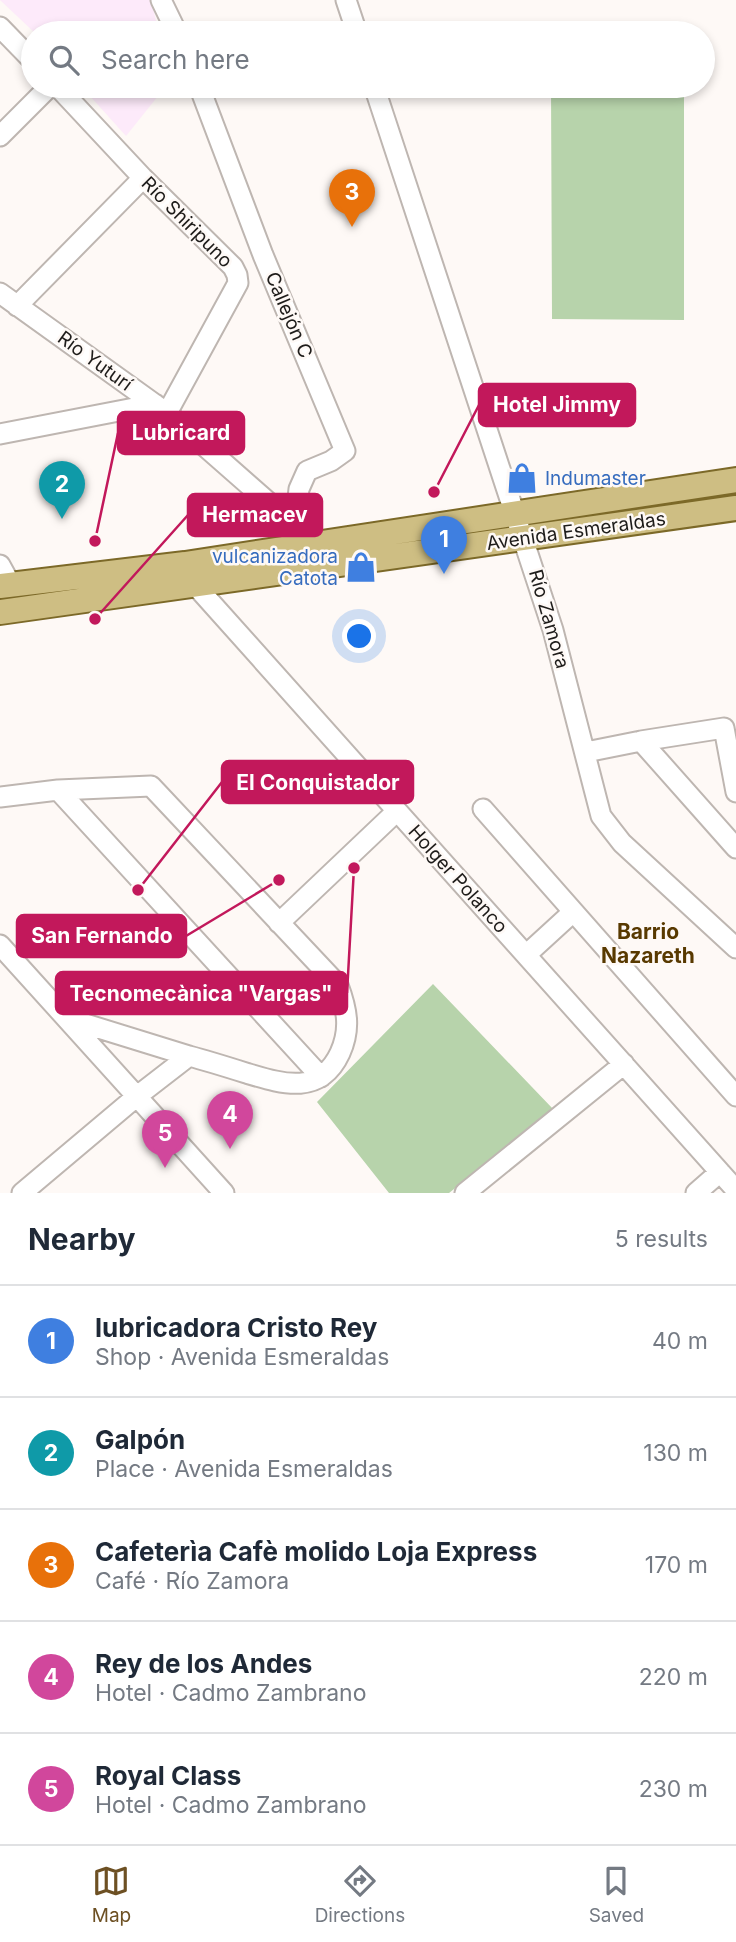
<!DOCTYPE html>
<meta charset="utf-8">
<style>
:root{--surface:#fff;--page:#f6f6f7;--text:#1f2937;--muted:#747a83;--line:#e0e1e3;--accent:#6d5023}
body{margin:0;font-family:Inter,sans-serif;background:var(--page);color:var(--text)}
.you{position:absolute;left:360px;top:637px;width:24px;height:24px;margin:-18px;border:5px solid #fff;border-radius:50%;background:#1a73e8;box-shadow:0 0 0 10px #1a73e833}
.badge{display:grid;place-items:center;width:46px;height:46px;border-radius:50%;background:var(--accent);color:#fff;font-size:23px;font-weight:700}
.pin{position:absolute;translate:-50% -58px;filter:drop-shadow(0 2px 4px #0008)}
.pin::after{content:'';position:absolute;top:37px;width:24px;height:21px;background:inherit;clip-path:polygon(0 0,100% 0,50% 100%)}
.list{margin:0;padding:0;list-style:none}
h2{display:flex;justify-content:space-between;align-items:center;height:91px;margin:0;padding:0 28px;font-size:30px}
h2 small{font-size:23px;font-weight:400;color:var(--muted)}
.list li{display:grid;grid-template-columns:46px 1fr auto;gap:21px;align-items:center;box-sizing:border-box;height:112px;padding:0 28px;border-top:2px solid var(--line)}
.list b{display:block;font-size:26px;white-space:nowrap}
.list p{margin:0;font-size:23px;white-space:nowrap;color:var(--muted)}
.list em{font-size:23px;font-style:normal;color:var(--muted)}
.icon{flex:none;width:38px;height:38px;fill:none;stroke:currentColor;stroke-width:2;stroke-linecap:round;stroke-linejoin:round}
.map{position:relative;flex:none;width:736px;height:1193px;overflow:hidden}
.search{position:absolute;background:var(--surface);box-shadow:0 4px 10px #0003;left:21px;right:21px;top:21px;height:77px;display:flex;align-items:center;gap:18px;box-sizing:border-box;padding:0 24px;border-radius:38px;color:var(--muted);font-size:26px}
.sheet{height:651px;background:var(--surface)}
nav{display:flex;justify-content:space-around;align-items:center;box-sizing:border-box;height:98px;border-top:2px solid var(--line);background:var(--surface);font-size:19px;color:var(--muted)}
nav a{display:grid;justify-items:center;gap:4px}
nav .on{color:var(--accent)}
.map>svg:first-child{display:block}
</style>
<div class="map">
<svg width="736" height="1193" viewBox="0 0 736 1193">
<rect width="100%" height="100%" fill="#fef9f6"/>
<path fill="#fdeafa" d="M 0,0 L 151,0 L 159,33 L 35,33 Z
M 81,86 L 166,86 L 126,136 Z"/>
<path fill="#b7d3ab" d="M 551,86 L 684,86 L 684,320 L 552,319 Z
M 433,984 L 554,1110 L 449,1193 L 389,1193 L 317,1102 Z"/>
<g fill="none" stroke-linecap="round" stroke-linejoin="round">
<defs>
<path id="minor" d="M 161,0 L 177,33
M 346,0 L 357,33
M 0,27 L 33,61
M 57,86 L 143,178 L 233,267 L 237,275 L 238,283 L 167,413
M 199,86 L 263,255 L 345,451 L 331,461 L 307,471 L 299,489 L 295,525
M 374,86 L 553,630 L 601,816 L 622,843 L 736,948
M 0,136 L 50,86
M 0,293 L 167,413 L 300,530
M 17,306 L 143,178
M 0,434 L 155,404
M 0,565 L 11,585
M 191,576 L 196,586 L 736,1190
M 641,741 L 736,848
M 586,752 L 641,741 L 724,728 L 736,792
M 58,790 L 321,1077
M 0,797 L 58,790 L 151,786 L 338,985 C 347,1009 351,1029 340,1053 C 320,1096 283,1084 246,1073 C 227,1067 208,1061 189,1056 L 136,1097 L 22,1193
M 483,809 L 736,1096
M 279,923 L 397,811
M 0,945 L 224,1193
M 526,955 L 573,912
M 66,1018 L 189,1056
M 465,1193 L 624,1064
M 696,1193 L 720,1172"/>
<path id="major" d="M 0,586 L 185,564 L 736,480
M 0,612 L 736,508"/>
</defs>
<use href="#minor" stroke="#beb6b1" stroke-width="23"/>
<use href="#major" stroke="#7c6928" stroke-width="28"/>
<use href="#minor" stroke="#fff" stroke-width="19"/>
<use href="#major" stroke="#cebe83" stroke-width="24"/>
</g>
<defs>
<symbol id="shop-bare" viewBox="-9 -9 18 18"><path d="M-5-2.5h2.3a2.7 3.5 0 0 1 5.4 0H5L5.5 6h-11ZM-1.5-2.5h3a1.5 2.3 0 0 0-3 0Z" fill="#3f7fe0" stroke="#fef9f6" stroke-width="2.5" paint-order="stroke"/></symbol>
</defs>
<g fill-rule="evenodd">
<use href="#shop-bare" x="500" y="456" width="44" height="44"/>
<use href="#shop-bare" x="339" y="545" width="44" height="44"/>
</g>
<g text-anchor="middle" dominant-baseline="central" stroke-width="5" stroke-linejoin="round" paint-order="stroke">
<g font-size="19" fill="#1e1c1a" stroke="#fef9f6">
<text transform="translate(187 222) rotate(45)">Río Shiripuno</text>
<text transform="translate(289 315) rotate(67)">Callejón C</text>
<text transform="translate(95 361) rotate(36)">Río Yuturí</text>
<text transform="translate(576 531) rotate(-8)">Avenida Esmeraldas</text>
<text transform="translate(549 619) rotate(74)">Río Zamora</text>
<text transform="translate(458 879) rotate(48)">Holger Polanco</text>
</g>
<g font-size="19" fill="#366cbe" stroke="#fef9f6" text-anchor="start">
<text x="545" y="478">Indumaster</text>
<text x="338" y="556" text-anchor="end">vulcanizadora<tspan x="338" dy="22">Catota</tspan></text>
</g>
<g font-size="21" font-weight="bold" fill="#583900" stroke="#fef9f6">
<text x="648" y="931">Barrio<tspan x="648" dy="24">Nazareth</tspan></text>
</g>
</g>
<path fill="none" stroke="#c2185b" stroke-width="2.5" d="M434 492L479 405M95 541L118 433M95 619L188 515M138 890L222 782M279 880L186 936M354 868L347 993"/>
<g fill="#c2185b" stroke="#fef9f6" stroke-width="2.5">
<circle cx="434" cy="492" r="7"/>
<circle cx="95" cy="541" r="7"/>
<circle cx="95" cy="619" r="7"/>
<circle cx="138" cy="890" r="7"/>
<circle cx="279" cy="880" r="7"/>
<circle cx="354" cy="868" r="7"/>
</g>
<g fill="#c2185b" stroke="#c2185b" stroke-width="2.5">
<rect x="479" y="384" width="156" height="42" rx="7"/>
<rect x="118" y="412" width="126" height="42" rx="7"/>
<rect x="188" y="494" width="134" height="42" rx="7"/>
<rect x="222" y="761" width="191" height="42" rx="7"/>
<rect x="17" y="915" width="169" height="42" rx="7"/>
<rect x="56" y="972" width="291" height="42" rx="7"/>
</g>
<g font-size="21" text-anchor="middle" font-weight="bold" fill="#fff">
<text x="557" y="412">Hotel Jimmy</text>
<text x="181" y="440">Lubricard</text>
<text x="255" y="522">Hermacev</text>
<text x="318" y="790">El Conquistador</text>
<text x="102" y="943">San Fernando</text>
<text x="201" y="1001">Tecnomecànica "Vargas"</text>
</g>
</svg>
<div class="you"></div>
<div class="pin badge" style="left:444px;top:574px;background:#3f7fe0">1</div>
<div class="pin badge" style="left:62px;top:519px;background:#0f9aa8">2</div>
<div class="pin badge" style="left:352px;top:227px;background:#e8710a">3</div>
<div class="pin badge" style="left:230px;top:1149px;background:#d1479c">4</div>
<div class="pin badge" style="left:165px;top:1168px;background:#d1479c">5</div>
<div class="search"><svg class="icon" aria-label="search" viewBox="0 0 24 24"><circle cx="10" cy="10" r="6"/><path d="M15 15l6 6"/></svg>Search here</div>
</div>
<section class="sheet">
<h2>Nearby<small>5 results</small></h2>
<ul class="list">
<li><span class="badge" style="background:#3f7fe0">1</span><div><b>lubricadora Cristo Rey</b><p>Shop · Avenida Esmeraldas</p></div><em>40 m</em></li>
<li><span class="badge" style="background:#0f9aa8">2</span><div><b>Galpón</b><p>Place · Avenida Esmeraldas</p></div><em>130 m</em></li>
<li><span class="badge" style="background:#e8710a">3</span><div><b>Cafeterìa Cafè molido Loja Express</b><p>Café · Río Zamora</p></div><em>170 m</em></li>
<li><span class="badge" style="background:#d1479c">4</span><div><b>Rey de los Andes</b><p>Hotel · Cadmo Zambrano</p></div><em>220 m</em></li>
<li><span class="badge" style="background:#d1479c">5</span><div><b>Royal Class</b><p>Hotel · Cadmo Zambrano</p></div><em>230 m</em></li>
</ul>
</section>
<nav>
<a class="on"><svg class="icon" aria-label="map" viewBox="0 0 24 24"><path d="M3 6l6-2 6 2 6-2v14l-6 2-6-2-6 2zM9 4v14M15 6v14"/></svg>Map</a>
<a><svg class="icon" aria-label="directions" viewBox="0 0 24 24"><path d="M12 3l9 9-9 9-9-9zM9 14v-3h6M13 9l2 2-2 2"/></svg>Directions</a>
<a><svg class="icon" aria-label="saved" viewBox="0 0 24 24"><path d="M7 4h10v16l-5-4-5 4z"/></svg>Saved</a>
</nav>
